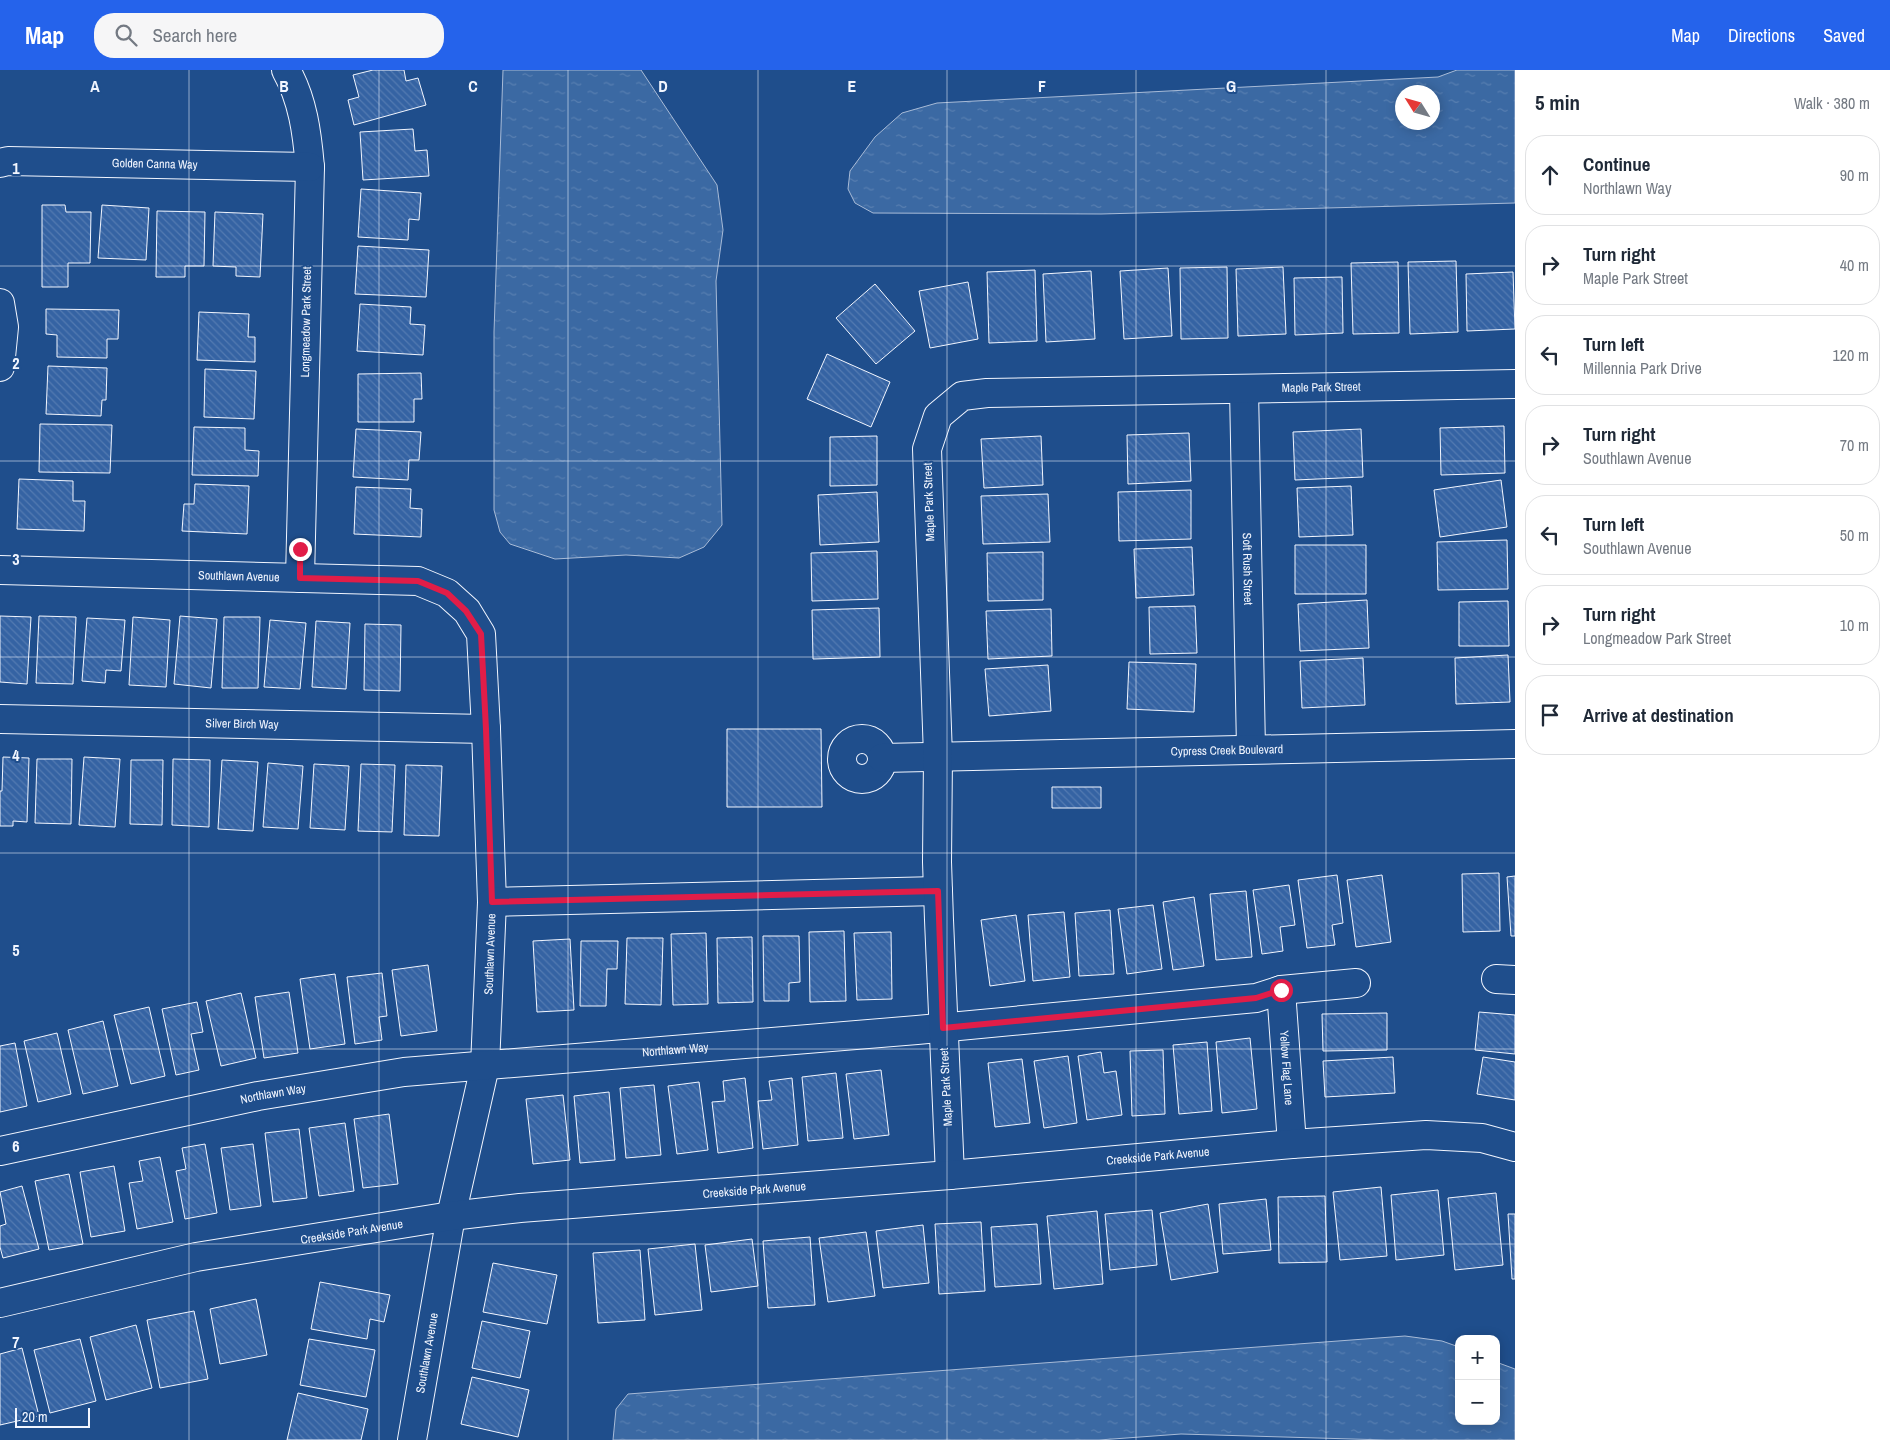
<!DOCTYPE html>
<meta charset="utf-8">
<style>
:root{--surface:#fff;--page:#f6f6f7;--text:#1f2937;--muted:#747a83;--line:#e0e1e3;--accent:#2563eb}
body{margin:0;font-family:"Archivo Narrow",sans-serif;background:var(--page);color:var(--text)}
.controls{position:absolute;right:15px;bottom:15px;display:grid;overflow:hidden;border-radius:10px;box-shadow:0 2px 12px #0003}
.controls button{width:45px;height:45px;display:grid;place-items:center;padding:0;border:0;border-bottom:1px solid var(--line);background:var(--surface);color:var(--text);font:25px sans-serif}
.compass{position:absolute;left:1395px;top:15px;width:45px;height:45px;border-radius:50%;background:var(--surface);box-shadow:0 2px 12px #0003;rotate:307deg}
.scale{position:absolute;left:15px;bottom:12px;width:75px;box-sizing:border-box;padding-left:5px;border:2px solid #f2f6ff;border-top:0;font-size:14px;line-height:18px;white-space:nowrap;color:#f2f6ff;-webkit-text-stroke:4px #1f4e8c;paint-order:stroke}
.stop{position:absolute;width:15px;height:15px;margin:-11px;border:4px solid #e11d48;border-radius:50%;background:#fff}
.stop.end{background:#e11d48;border-color:#fff;box-shadow:0 1px 5px #0008}
.list{margin:0;padding:0;list-style:none}
h2{display:flex;justify-content:space-between;align-items:center;height:65px;margin:0;padding:0 20px;font-size:21px}
h2 small{font-size:16px;font-weight:400;color:var(--muted)}
.list li{display:grid;grid-template-columns:32px 1fr auto;gap:15px;align-items:center;box-sizing:border-box;height:80px;margin:0 10px 10px;padding:0 10px;border:1px solid var(--line);border-radius:20px}
.list b{display:block;font-size:19px;white-space:nowrap}
.list p{margin:0;font-size:16px;white-space:nowrap;color:var(--muted)}
.list em{font-size:16px;font-style:normal;color:var(--muted)}
.icon{flex:none;width:28px;height:28px;fill:none;stroke:currentColor;stroke-width:2;stroke-linecap:round;stroke-linejoin:round}
.map{position:relative;flex:none;width:1515px;height:1370px;overflow:hidden}
header{display:flex;align-items:center;gap:30px;box-sizing:border-box;height:70px;padding:0 25px;background:var(--accent);color:#fff}
header strong{font-size:24px}
nav{display:flex;gap:28px;margin-inline-start:auto;font-size:18px}
.search{width:350px;height:45px;background:var(--page);display:flex;align-items:center;gap:12px;box-sizing:border-box;padding:0 18px;border-radius:20px;color:var(--muted);font-size:19px}
main{display:flex}
aside{flex:1;background:var(--surface)}
.map>svg:first-child{display:block}
</style>
<header>
<strong>Map</strong>
<div class="search"><svg class="icon" aria-label="search" viewBox="0 0 24 24"><circle cx="10" cy="10" r="6"/><path d="M15 15l6 6"/></svg>Search here</div>
<nav><a>Map</a><a>Directions</a><a>Saved</a></nav>
</header>
<main>
<div class="map">
<svg width="1515" height="1370" viewBox="0 0 1515 1370">
<defs>
<pattern id="water-ripples" width="26" height="14" patternUnits="userSpaceOnUse" patternTransform="scale(1.25)"><rect width="26" height="14" fill="#3b69a3"/><path d="M2 4q2-2 4 0t4 0M15 11q2-2 4 0t4 0" fill="none" stroke="#587fb1"/></pattern>
<pattern id="building-back-hatch" width="6" height="6" patternUnits="userSpaceOnUse" patternTransform="scale(1.25)"><rect width="6" height="6" fill="#3563a3"/><path d="M-1 5l2 2M0 0l6 6M5-1l2 2" fill="none" stroke="#537ab1"/></pattern>
</defs>
<rect width="100%" height="100%" fill="#1f4e8c"/>
<path fill="url(#water-ripples)" stroke="#a8bbd7" fill-rule="evenodd" d="M 503,0 L 641,0 L 717,115 L 723,160 L 716,211 L 722,455 L 704,477 L 679,488 L 626,485 L 555,489 L 510,474 L 500,462 L 494,440 L 494,262 Z
M 1457,0 L 1515,0 L 1515,133 L 1101,144 L 873,143 L 855,133 L 848,119 L 850,101 L 875,67 L 902,43 L 937,33 L 1438,7 ZM 1402,22 L 1432,22 L 1432,52 L 1402,52 Z
M 1405,1266 L 1442,1271 L 1459,1277 L 1459,1351 L 1496,1351 L 1496,1292 L 1515,1299 L 1515,1370 L 1386,1370 L 1181,1364 L 1099,1370 L 613,1370 L 616,1339 L 628,1324 Z"/>
<path fill="url(#building-back-hatch)" stroke="#f2f6ff" d="M 373,0 L 404,0 L 406,11 L 418,8 L 426,35 L 354,55 L 348,30 L 359,27 L 353,5 Z
M 413,59 L 415,81 L 427,80 L 429,106 L 363,110 L 360,62 Z
M 361,119 L 421,123 L 419,150 L 409,149 L 408,170 L 358,167 Z
M 42,135 L 65,135 L 66,142 L 91,142 L 90,193 L 68,193 L 68,217 L 42,217 Z
M 102,135 L 149,138 L 146,190 L 98,188 Z
M 157,141 L 205,142 L 204,196 L 185,196 L 185,207 L 156,207 Z
M 215,142 L 263,144 L 260,207 L 236,206 L 236,197 L 213,196 Z
M 358,176 L 429,180 L 426,227 L 355,224 Z
M 1456,191 L 1458,262 L 1410,264 L 1408,192 Z
M 1398,192 L 1399,263 L 1353,264 L 1351,193 Z
M 1227,197 L 1228,268 L 1181,269 L 1180,198 Z
M 1283,197 L 1286,264 L 1238,266 L 1236,199 Z
M 1168,198 L 1172,266 L 1124,269 L 1120,201 Z
M 1035,200 L 1037,271 L 989,273 L 987,202 Z
M 1091,201 L 1095,269 L 1046,272 L 1043,204 Z
M 1513,202 L 1515,259 L 1467,261 L 1466,204 Z
M 1342,207 L 1343,263 L 1295,265 L 1294,208 Z
M 968,212 L 978,269 L 930,278 L 919,221 Z
M 875,214 L 915,261 L 876,294 L 836,248 Z
M 360,234 L 411,237 L 410,254 L 425,255 L 423,285 L 357,281 Z
M 46,239 L 119,240 L 118,269 L 107,269 L 107,288 L 57,287 L 57,265 L 46,264 Z
M 199,242 L 249,244 L 248,267 L 255,267 L 255,292 L 197,290 Z
M 827,284 L 890,312 L 871,357 L 807,329 Z
M 48,296 L 107,298 L 106,330 L 102,330 L 101,346 L 46,344 Z
M 205,299 L 256,301 L 254,349 L 204,347 Z
M 421,303 L 422,329 L 414,329 L 414,352 L 358,352 L 358,304 Z
M 40,354 L 112,355 L 110,403 L 39,402 Z
M 1504,356 L 1505,403 L 1441,405 L 1440,358 Z
M 194,357 L 245,358 L 245,380 L 259,381 L 258,406 L 192,405 Z
M 356,359 L 421,362 L 419,390 L 409,390 L 408,410 L 353,407 Z
M 1361,359 L 1363,407 L 1295,410 L 1293,362 Z
M 1189,363 L 1191,411 L 1128,414 L 1127,365 Z
M 877,366 L 877,415 L 830,416 L 830,367 Z
M 1041,366 L 1043,415 L 984,418 L 981,369 Z
M 19,409 L 73,411 L 73,431 L 85,431 L 84,461 L 17,459 Z
M 1501,410 L 1507,457 L 1440,467 L 1434,420 Z
M 195,414 L 249,416 L 247,464 L 182,461 L 184,434 L 194,434 Z
M 1351,416 L 1353,465 L 1299,467 L 1297,418 Z
M 356,417 L 411,419 L 410,438 L 422,439 L 421,467 L 354,464 Z
M 1191,420 L 1191,469 L 1119,471 L 1118,422 Z
M 877,422 L 879,472 L 820,475 L 818,425 Z
M 1048,424 L 1050,472 L 983,474 L 981,426 Z
M 1507,470 L 1508,519 L 1438,520 L 1437,472 Z
M 1295,475 L 1366,475 L 1366,524 L 1295,524 Z
M 1192,477 L 1194,525 L 1136,528 L 1134,479 Z
M 877,481 L 878,529 L 812,531 L 811,483 Z
M 1043,482 L 1043,530 L 988,531 L 987,483 Z
M 1367,530 L 1369,578 L 1300,581 L 1298,534 Z
M 1508,531 L 1509,576 L 1459,576 L 1459,532 Z
M 1195,536 L 1197,583 L 1150,584 L 1149,537 Z
M 879,538 L 880,587 L 813,589 L 812,540 Z
M 1051,539 L 1052,586 L 988,589 L 986,541 Z
M 0,546 L 31,547 L 27,614 L 0,612 Z
M 39,546 L 76,547 L 73,614 L 36,613 Z
M 180,546 L 217,549 L 211,618 L 174,614 Z
M 133,547 L 170,550 L 166,617 L 129,615 Z
M 224,547 L 260,547 L 258,618 L 222,618 Z
M 87,548 L 125,550 L 121,601 L 106,600 L 105,613 L 82,611 Z
M 270,550 L 306,553 L 300,619 L 264,617 Z
M 316,551 L 350,553 L 346,619 L 312,617 Z
M 365,554 L 401,555 L 400,621 L 364,620 Z
M 1508,585 L 1510,632 L 1456,634 L 1455,588 Z
M 1363,588 L 1365,635 L 1302,638 L 1300,591 Z
M 1129,592 L 1196,594 L 1194,642 L 1127,639 Z
M 1048,595 L 1051,641 L 989,646 L 985,599 Z
M 727,659 L 821,659 L 822,737 L 727,737 Z
M 3,687 L 29,688 L 27,752 L 13,751 L 13,756 L 0,756 L 0,721 L 2,721 Z
M 84,687 L 120,689 L 115,757 L 79,755 Z
M 37,689 L 72,689 L 71,754 L 35,753 Z
M 173,689 L 210,690 L 209,757 L 172,755 Z
M 131,690 L 163,690 L 162,755 L 130,754 Z
M 222,690 L 258,692 L 253,761 L 218,759 Z
M 268,693 L 303,696 L 298,759 L 263,757 Z
M 314,694 L 349,696 L 345,760 L 310,758 Z
M 361,694 L 395,695 L 392,762 L 358,761 Z
M 406,695 L 442,696 L 439,766 L 404,765 Z
M 1052,717 L 1101,717 L 1101,738 L 1052,738 Z
M 1499,803 L 1500,861 L 1463,862 L 1462,804 Z
M 1337,805 L 1343,853 L 1332,855 L 1335,875 L 1307,878 L 1298,810 Z
M 1382,805 L 1391,872 L 1356,877 L 1347,810 Z
M 1515,806 L 1515,866 L 1511,866 L 1507,807 Z
M 1289,815 L 1295,855 L 1280,857 L 1283,881 L 1262,884 L 1253,820 Z
M 1246,821 L 1252,887 L 1216,890 L 1210,824 Z
M 1194,827 L 1204,896 L 1173,900 L 1163,832 Z
M 1153,835 L 1162,899 L 1127,904 L 1118,839 Z
M 1110,840 L 1114,904 L 1079,906 L 1075,843 Z
M 1064,842 L 1070,907 L 1033,911 L 1028,845 Z
M 1016,845 L 1025,911 L 990,916 L 981,850 Z
M 844,861 L 846,931 L 810,932 L 809,862 Z
M 891,862 L 892,929 L 857,930 L 854,863 Z
M 706,863 L 708,934 L 673,935 L 671,864 Z
M 763,866 L 799,866 L 800,912 L 789,913 L 789,931 L 764,931 Z
M 752,867 L 753,932 L 718,933 L 717,868 Z
M 627,868 L 663,868 L 661,935 L 625,934 Z
M 570,869 L 574,940 L 537,942 L 533,871 Z
M 581,871 L 618,871 L 617,899 L 607,899 L 606,936 L 580,936 Z
M 428,895 L 437,961 L 401,966 L 392,900 Z
M 382,903 L 387,946 L 379,947 L 382,970 L 355,974 L 347,907 Z
M 335,904 L 345,974 L 310,979 L 300,909 Z
M 289,922 L 298,983 L 264,988 L 255,927 Z
M 241,923 L 256,988 L 221,996 L 206,931 Z
M 197,932 L 203,962 L 191,964 L 199,1000 L 176,1005 L 162,939 Z
M 149,937 L 165,1006 L 131,1014 L 114,945 Z
M 1479,942 L 1515,945 L 1515,984 L 1475,980 Z
M 1387,943 L 1387,980 L 1323,981 L 1322,944 Z
M 103,951 L 118,1016 L 83,1024 L 68,960 Z
M 57,963 L 71,1024 L 38,1032 L 24,971 Z
M 1250,968 L 1257,1039 L 1222,1043 L 1216,972 Z
M 1207,972 L 1212,1041 L 1179,1044 L 1173,975 Z
M 15,973 L 27,1036 L 0,1042 L 0,976 Z
M 1163,980 L 1165,1044 L 1132,1046 L 1130,981 Z
M 1101,982 L 1104,1003 L 1116,1001 L 1122,1045 L 1087,1050 L 1078,986 Z
M 1068,986 L 1077,1053 L 1044,1058 L 1034,991 Z
M 1393,987 L 1395,1023 L 1325,1027 L 1323,991 Z
M 1483,987 L 1515,992 L 1515,1030 L 1477,1024 Z
M 1022,989 L 1030,1053 L 995,1057 L 988,993 Z
M 881,1000 L 889,1065 L 854,1069 L 846,1004 Z
M 836,1003 L 843,1068 L 808,1071 L 802,1007 Z
M 745,1008 L 753,1078 L 718,1083 L 712,1032 L 725,1031 L 723,1011 Z
M 792,1008 L 798,1075 L 763,1079 L 758,1031 L 772,1030 L 769,1011 Z
M 699,1012 L 708,1080 L 677,1084 L 668,1016 Z
M 654,1015 L 661,1085 L 626,1088 L 620,1018 Z
M 609,1022 L 615,1090 L 580,1093 L 574,1026 Z
M 563,1025 L 570,1090 L 533,1094 L 526,1029 Z
M 389,1044 L 398,1114 L 363,1118 L 354,1049 Z
M 345,1053 L 354,1121 L 319,1126 L 309,1058 Z
M 299,1059 L 307,1128 L 273,1132 L 265,1063 Z
M 205,1074 L 217,1143 L 185,1149 L 176,1101 L 186,1099 L 182,1078 Z
M 253,1074 L 261,1136 L 230,1140 L 221,1078 Z
M 160,1087 L 173,1152 L 137,1159 L 129,1113 L 143,1111 L 139,1091 Z
M 114,1096 L 125,1161 L 91,1167 L 80,1102 Z
M 69,1104 L 83,1174 L 49,1180 L 35,1111 Z
M 22,1116 L 39,1179 L 3,1188 L 0,1177 L 0,1156 L 6,1154 L 0,1122 Z
M 1381,1117 L 1387,1186 L 1340,1190 L 1333,1122 Z
M 1438,1120 L 1444,1185 L 1396,1190 L 1391,1125 Z
M 1496,1123 L 1503,1195 L 1455,1200 L 1448,1128 Z
M 1325,1126 L 1327,1192 L 1279,1193 L 1278,1127 Z
M 1266,1129 L 1271,1180 L 1223,1184 L 1219,1134 Z
M 1208,1134 L 1218,1202 L 1171,1210 L 1160,1143 Z
M 1152,1140 L 1157,1195 L 1110,1200 L 1105,1144 Z
M 1097,1141 L 1103,1214 L 1054,1219 L 1047,1146 Z
M 1508,1144 L 1515,1144 L 1515,1209 L 1512,1209 Z
M 981,1152 L 985,1221 L 939,1224 L 935,1154 Z
M 1037,1154 L 1041,1214 L 995,1217 L 991,1157 Z
M 923,1155 L 929,1213 L 883,1218 L 876,1161 Z
M 866,1162 L 875,1226 L 828,1232 L 819,1168 Z
M 810,1167 L 815,1235 L 768,1238 L 763,1171 Z
M 752,1169 L 758,1216 L 711,1222 L 705,1175 Z
M 695,1174 L 702,1240 L 655,1245 L 648,1179 Z
M 640,1180 L 645,1250 L 598,1253 L 593,1183 Z
M 493,1193 L 557,1205 L 547,1254 L 483,1242 Z
M 320,1212 L 390,1225 L 384,1252 L 370,1249 L 367,1269 L 311,1259 Z
M 256,1229 L 267,1285 L 220,1294 L 210,1239 Z
M 194,1241 L 208,1309 L 160,1318 L 147,1250 Z
M 482,1251 L 530,1261 L 520,1308 L 472,1298 Z
M 136,1255 L 152,1318 L 106,1330 L 90,1267 Z
M 80,1269 L 96,1331 L 50,1343 L 34,1280 Z
M 309,1269 L 375,1280 L 366,1327 L 300,1315 Z
M 22,1278 L 39,1346 L 0,1355 L 0,1284 Z
M 472,1307 L 529,1320 L 518,1367 L 461,1354 Z
M 298,1323 L 368,1339 L 361,1370 L 287,1370 Z"/>
<g fill="none" stroke-linecap="round" stroke-linejoin="round">
<defs>
<g id="minor">
<path d="M 286,0 C 303,30 307,63 310,97 L 300,508"/>
<path id="s1" d="M 0,93 L 8,91 L 310,97"/>
<path d="M 0,233 L 4,257 L 0,297"/>
<path id="s2" d="M 1244,319 L 1251,679"/>
<path id="s3" d="M 0,500 L 418,511 L 447,523 L 467,541 L 481,564 L 486,659 L 492,832 L 485,996 L 451,1146 L 412,1370"/>
<path id="s4" d="M 0,649 L 486,659"/>
<circle cx="862" cy="689" r="20"/>
<path id="s5" d="M 882,688 L 1515,674"/>
<path d="M 492,832 L 938,821"/>
<path d="M 1496,909 L 1515,910"/>
<path id="s6" d="M 1281,920 L 1292,1074"/>
<path id="s7" d="M 0,1081 L 258,1026 L 404,1002 L 917,960 L 1256,928 L 1281,920 L 1356,913"/>
<path id="s8" d="M 950,1105 L 939,850 L 937,792 L 938,686 L 927,379 L 938,346 L 962,326 L 987,323 L 1515,314"/>
<path id="s9" d="M 0,1233 L 196,1187 L 451,1146 L 520,1138 L 950,1105 L 1292,1074 L 1426,1065 L 1482,1068 L 1515,1077"/>
</g>
</defs>
<use href="#minor" stroke="#f2f6ff" stroke-width="30"/>
<use href="#minor" stroke="#1f4e8c" stroke-width="28"/>
</g>
<g fill="none" stroke-linecap="round" stroke-linejoin="round">
<path stroke="#e11d48" stroke-width="6" d="M 300,479 L 300,508 L 418,511 L 447,523 L 466,541 L 481,564 L 486,659 L 492,832 L 938,821 L 943,958 L 1256,928 L 1281,920"/>
</g>
<path fill="none" stroke="#f2f6ff" stroke-width="1" stroke-opacity="0.55" d="M 189,0 L 189,1370M 379,0 L 379,1370M 568,0 L 568,1370M 758,0 L 758,1370M 947,0 L 947,1370M 1136,0 L 1136,1370M 1326,0 L 1326,1370M 0,196 L 1515,196M 0,391 L 1515,391M 0,587 L 1515,587M 0,783 L 1515,783M 0,979 L 1515,979M 0,1174 L 1515,1174"/>
<g text-anchor="middle" dominant-baseline="central" stroke-width="4" stroke-linejoin="round" paint-order="stroke">
<g font-size="12" fill="#f2f6ff" stroke="#1f4e8c">
<text stroke="none"><textPath href="#s1" startOffset="155">Golden Canna Way</textPath></text>
<text transform="translate(306 252) rotate(-89)">Longmeadow Park Street</text>
<text stroke="none"><textPath href="#s8" startOffset="1152">Maple Park Street</textPath></text>
<text transform="translate(929 432) rotate(-92)">Maple Park Street</text>
<text stroke="none"><textPath href="#s2" startOffset="180">Soft Rush Street</textPath></text>
<text stroke="none"><textPath href="#s3" startOffset="239">Southlawn Avenue</textPath></text>
<text stroke="none"><textPath href="#s4" startOffset="242">Silver Birch Way</textPath></text>
<text stroke="none"><textPath href="#s5" startOffset="345">Cypress Creek Boulevard</textPath></text>
<text transform="translate(490 884) rotate(-88)">Southlawn Avenue</text>
<text stroke="none"><textPath href="#s7" startOffset="684">Northlawn Way</textPath></text>
<text stroke="none"><textPath href="#s6" startOffset="78">Yellow Flag Lane</textPath></text>
<text transform="translate(946 1017) rotate(-93)">Maple Park Street</text>
<text stroke="none"><textPath href="#s7" startOffset="279">Northlawn Way</textPath></text>
<text stroke="none"><textPath href="#s9" startOffset="1169">Creekside Park Avenue</textPath></text>
<text stroke="none"><textPath href="#s9" startOffset="764">Creekside Park Avenue</textPath></text>
<text stroke="none"><textPath href="#s9" startOffset="359">Creekside Park Avenue</textPath></text>
<text transform="translate(427 1283) rotate(-80)">Southlawn Avenue</text>
</g>
</g>
<g font-size="16" text-anchor="middle" font-weight="bold" fill="#f2f6ff" stroke="#1f4e8c" stroke-width="4" stroke-linejoin="round" paint-order="stroke">
<text x="95" y="22">A</text>
<text x="284" y="22">B</text>
<text x="473" y="22">C</text>
<text x="663" y="22">D</text>
<text x="852" y="22">E</text>
<text x="1042" y="22">F</text>
<text x="1231" y="22">G</text>
<text x="16" y="104">1</text>
<text x="16" y="299">2</text>
<text x="16" y="495">3</text>
<text x="16" y="691">4</text>
<text x="16" y="886">5</text>
<text x="16" y="1082">6</text>
<text x="16" y="1278">7</text>
</g>
</svg>
<div class="controls">
<button>+</button>
<button>−</button>
</div>
<svg class="compass" viewBox="-18 -18 36 36"><path d="M0-13l5 13h-10z" fill="#e53935"/><path d="M0 13l5-13h-10z" fill="#747a83"/></svg>
<div class="scale">20 m</div>
<div class="stop" style="left:1281px;top:920px"></div>
<div class="stop end" style="left:300px;top:479px"></div>
</div>
<aside>
<h2>5 min<small>Walk · 380 m</small></h2>
<ul class="list">
<li><svg class="icon" aria-label="ahead" viewBox="0 0 24 24"><path d="M12 20V5M6 11l6-6 6 6"/></svg><div><b>Continue</b><p>Northlawn Way</p></div><em>90 m</em></li>
<li><svg class="icon" aria-label="right" viewBox="0 0 24 24"><path d="M7 20v-9h11M14 6l5 5-5 5"/></svg><div><b>Turn right</b><p>Maple Park Street</p></div><em>40 m</em></li>
<li><svg class="icon" aria-label="left" viewBox="0 0 24 24"><path d="M17 20v-9H6M10 6l-5 5 5 5"/></svg><div><b>Turn left</b><p>Millennia Park Drive</p></div><em>120 m</em></li>
<li><svg class="icon" aria-label="right" viewBox="0 0 24 24"><path d="M7 20v-9h11M14 6l5 5-5 5"/></svg><div><b>Turn right</b><p>Southlawn Avenue</p></div><em>70 m</em></li>
<li><svg class="icon" aria-label="left" viewBox="0 0 24 24"><path d="M17 20v-9H6M10 6l-5 5 5 5"/></svg><div><b>Turn left</b><p>Southlawn Avenue</p></div><em>50 m</em></li>
<li><svg class="icon" aria-label="right" viewBox="0 0 24 24"><path d="M7 20v-9h11M14 6l5 5-5 5"/></svg><div><b>Turn right</b><p>Longmeadow Park Street</p></div><em>10 m</em></li>
<li><svg class="icon" aria-label="arrive" viewBox="0 0 24 24"><path d="M6 21V4h12l-3 4 3 4H6"/></svg><div><b>Arrive at destination</b></div></li>
</ul>
</aside>
</main>
